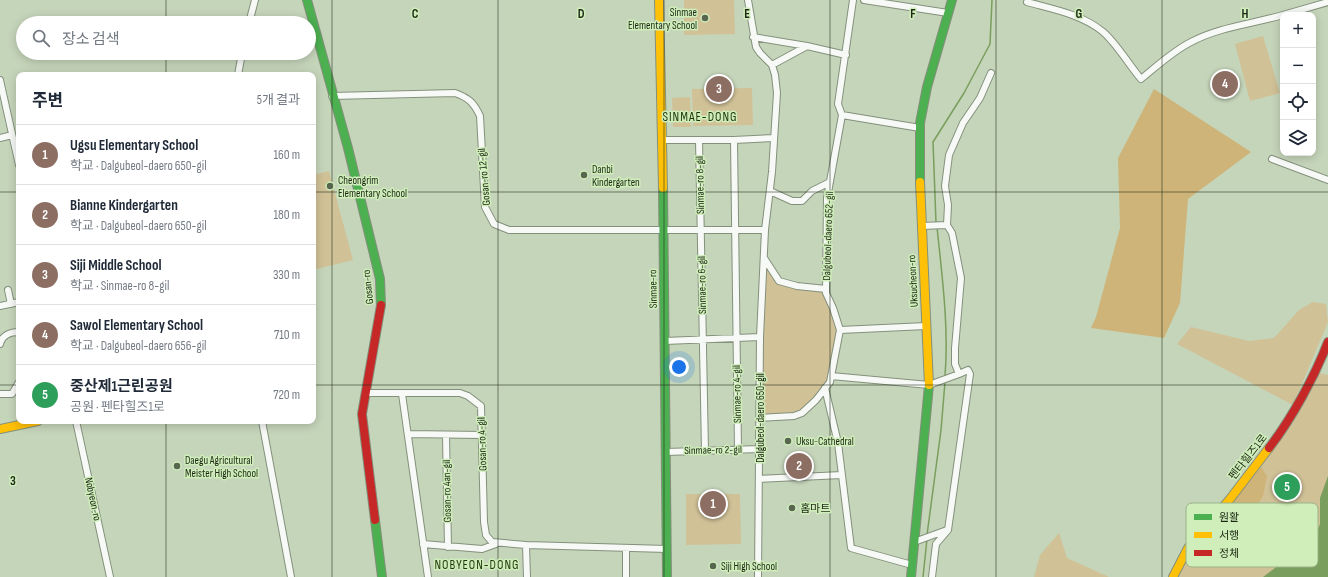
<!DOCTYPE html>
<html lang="ko">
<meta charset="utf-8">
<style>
:root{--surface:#fff;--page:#f2f2f3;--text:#1f2937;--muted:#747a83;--line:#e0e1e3;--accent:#ea580c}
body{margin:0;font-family:"Sofia Sans Condensed","Noto Sans KR",sans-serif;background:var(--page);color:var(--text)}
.controls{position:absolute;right:12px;top:12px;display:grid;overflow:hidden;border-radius:8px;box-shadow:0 2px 10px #0003}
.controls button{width:36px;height:36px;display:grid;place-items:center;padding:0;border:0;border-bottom:1px solid var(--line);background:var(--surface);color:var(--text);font:20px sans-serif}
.you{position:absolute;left:679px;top:367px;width:14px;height:14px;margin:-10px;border:3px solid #fff;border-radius:50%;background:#1a73e8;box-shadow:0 0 0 6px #1a73e833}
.badge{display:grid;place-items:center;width:26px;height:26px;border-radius:50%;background:var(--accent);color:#fff;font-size:13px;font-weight:700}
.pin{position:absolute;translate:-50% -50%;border:2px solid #fff;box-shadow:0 1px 4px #0006}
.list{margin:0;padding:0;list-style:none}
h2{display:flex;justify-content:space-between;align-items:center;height:52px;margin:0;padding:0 16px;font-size:17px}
h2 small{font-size:13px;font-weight:400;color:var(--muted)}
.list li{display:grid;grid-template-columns:26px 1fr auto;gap:12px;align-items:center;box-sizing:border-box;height:60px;padding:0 16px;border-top:1px solid var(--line)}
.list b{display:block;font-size:15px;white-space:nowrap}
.list p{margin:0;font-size:13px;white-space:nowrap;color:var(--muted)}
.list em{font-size:13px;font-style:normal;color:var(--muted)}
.icon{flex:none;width:22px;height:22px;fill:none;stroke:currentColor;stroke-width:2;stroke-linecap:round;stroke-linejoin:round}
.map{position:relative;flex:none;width:1328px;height:577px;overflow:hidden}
.search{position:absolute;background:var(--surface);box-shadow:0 2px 10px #0003;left:16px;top:16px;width:300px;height:44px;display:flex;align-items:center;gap:10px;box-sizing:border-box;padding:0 14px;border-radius:22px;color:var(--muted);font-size:15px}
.panel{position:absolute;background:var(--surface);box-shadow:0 2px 10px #0003;left:16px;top:72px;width:300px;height:352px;border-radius:8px}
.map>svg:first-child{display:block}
</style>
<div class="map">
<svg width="1328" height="577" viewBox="0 0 1328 577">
<rect width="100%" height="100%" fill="#c5d5ba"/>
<path fill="#d0c197" d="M 684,0 L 734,0 L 735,34 L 684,35 Z
M 1263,36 L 1280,93 L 1250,101 L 1235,44 Z
M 752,88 L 753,125 L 693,126 L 692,89 Z
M 690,97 L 691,127 L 673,127 L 672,98 Z
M 329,171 L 353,260 L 313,270 L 313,175 Z
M 764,263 L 779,281 L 823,288 L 840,330 L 830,382 L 802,413 L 759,418 Z
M 1313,302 L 1326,304 L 1328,322 L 1293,405 L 1177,344 L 1191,327 L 1249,341 L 1274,338 L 1299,310 Z
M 1319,373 L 1328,375 L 1328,577 L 1173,577 L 1177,569 L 1261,467 Z
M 686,494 L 740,494 L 741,544 L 686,545 Z
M 1059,533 L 1067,558 L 1109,577 L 1034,577 L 1040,555 Z"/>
<path fill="#ceb479" d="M 1154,89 L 1251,152 L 1188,199 L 1180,303 L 1164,338 L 1091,328 L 1096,317 L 1120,228 L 1118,158 Z
M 1261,467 L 1267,476 L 1263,496 L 1242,530 L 1201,541 Z"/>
<path fill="#7a9e5d" d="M 1328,476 L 1328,577 L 1263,577 L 1284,561 L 1297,545 L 1318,529 L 1320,524 L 1320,498 Z"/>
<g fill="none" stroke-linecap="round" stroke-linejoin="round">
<path stroke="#7a9e5d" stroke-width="1.5" d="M 936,223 L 933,142 L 964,93 L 990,44 L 992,0
M 937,227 C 942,276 949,327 945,376
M 927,535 L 941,430 L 945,382
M 923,577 L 927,539"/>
<defs>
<path id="street" d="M 748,0 L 756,47 L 760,53 L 772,65 L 775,75 L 777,93 L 772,172 L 765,230 L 760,337 L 758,577
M 864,0 L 948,13
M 1028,0 L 1027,2 C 1052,9 1081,14 1102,31 C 1115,41 1129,65 1141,79 C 1157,66 1173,51 1191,42 C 1219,27 1252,24 1283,15
M 1283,15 L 1328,2
M 249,23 L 255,0
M 753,37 L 807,46
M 772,65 L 807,46 L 846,55
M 238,75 L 242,53
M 0,80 L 19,165
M 332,96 L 455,93 C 469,98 474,103 480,116 L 485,207 L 494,224 L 509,230 L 765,230
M 842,115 L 838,104 L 853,0
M 0,138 L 12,135
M 662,140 L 734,140 L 774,138
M 699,140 L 705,451
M 734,140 L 738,450
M 1272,159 L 1328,180
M 770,191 L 792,201 L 802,201 L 812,191 L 830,182
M 921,226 L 947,225
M 764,258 L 779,281 L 797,286 L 826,289
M 8,290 L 11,304
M 0,306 L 19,302
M 840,330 L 926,326
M 665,341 L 760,337
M 0,344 C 2,335 11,332 19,332
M 831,376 L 929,385 L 959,374
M 825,388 L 838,443 L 851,548 L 912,565
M 365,393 L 460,393 L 468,396 L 481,406 L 484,522 L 486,535 L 492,542 L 526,545 L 667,549
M 0,394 L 12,394 L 19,382
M 402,394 L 428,577
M 759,418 L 794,416 L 802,413 L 816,400 L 830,382 L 840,330 L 833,308 L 826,293 L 827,198 L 842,115 L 920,128
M 76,421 L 110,577
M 262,421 L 291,577
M 408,434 L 482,435
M 446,435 L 448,547
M 666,452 L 759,449
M 759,479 L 842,475
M 914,542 L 947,530
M 423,544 L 482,549 L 496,544
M 526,545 L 527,577
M 626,577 L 626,548
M 932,577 L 936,544 L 948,530 L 970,374 L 968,370 L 959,374 L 955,364 L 955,348 L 961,278 L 952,233 L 947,225 L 948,205 L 945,186 L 949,155 L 963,123 L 980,98 L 991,73"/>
<path id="fast" d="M 307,0 L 348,148 L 380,279 L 381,305
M 920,182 L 920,123 L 927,87 L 952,0
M 663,188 L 667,577
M 375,520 L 382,577
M 911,577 L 929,385"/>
<path id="slow" d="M 659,0 L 663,188
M 920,182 L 929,385
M 0,429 L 38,421
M 1173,577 L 1188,548 L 1230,499 L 1269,448"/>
<path id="jam" d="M 1269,448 C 1292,418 1314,378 1328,342
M 375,520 L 362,414 L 381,305"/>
</defs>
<use href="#street" stroke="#84907c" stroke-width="8"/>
<use href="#fast" stroke="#84907c" stroke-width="10"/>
<use href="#slow" stroke="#84907c" stroke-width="10"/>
<use href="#jam" stroke="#84907c" stroke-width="10"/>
<use href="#street" stroke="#f6f9f5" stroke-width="6"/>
<use href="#fast" stroke="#4caf50" stroke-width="8"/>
<use href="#slow" stroke="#ffc107" stroke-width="8"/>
<use href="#jam" stroke="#c62828" stroke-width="8"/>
</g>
<path fill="none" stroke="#1d2815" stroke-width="1" stroke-opacity="0.55" d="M 166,0 L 166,23M 332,0 L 332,577M 498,0 L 498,577M 664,0 L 664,577M 830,0 L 830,577M 996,0 L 996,577M 1162,0 L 1162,577M 166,53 L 166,75M 0,192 L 19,192M 313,192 L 1328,192M 0,385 L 19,385M 313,385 L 1328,385M 166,421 L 166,577"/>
<g fill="#58654f" stroke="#cfeeba" stroke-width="1.5">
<circle cx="705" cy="18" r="4"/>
<circle cx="584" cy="175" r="4"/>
<circle cx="330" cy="186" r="4"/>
<circle cx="788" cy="441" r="4"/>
<circle cx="177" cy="466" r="4"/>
<circle cx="792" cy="508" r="4"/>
<circle cx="713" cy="566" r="4"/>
</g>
<g text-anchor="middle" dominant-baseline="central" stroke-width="3" stroke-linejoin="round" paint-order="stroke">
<g font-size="11" fill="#1d2815" stroke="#cfeeba" text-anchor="start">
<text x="697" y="12" text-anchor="end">Sinmae<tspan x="697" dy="13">Elementary School</tspan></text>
<text x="592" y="169">Danbi<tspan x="592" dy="13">Kindergarten</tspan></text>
<text x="338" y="180">Cheongrim<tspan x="338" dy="13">Elementary School</tspan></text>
<text x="796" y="441">Uksu-Cathedral</text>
<text x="185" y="460">Daegu Agricultural<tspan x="185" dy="13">Meister High School</tspan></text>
<text x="800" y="508">홈마트</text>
<text x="721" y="566">Siji High School</text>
</g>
<g font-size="11" fill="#1d2815" stroke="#cfeeba">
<text transform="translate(484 177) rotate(-95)">Gosan-ro 12-gil</text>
<text transform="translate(700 185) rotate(-91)">Sinmae-ro 8-gil</text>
<text transform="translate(828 236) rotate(-88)">Dalgubeol-daero 652-gil</text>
<text transform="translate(913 281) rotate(-93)">Uksucheon-ro</text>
<text transform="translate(702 285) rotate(-91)">Sinmae-ro 6-gil</text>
<text transform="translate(368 287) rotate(-96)">Gosan-ro</text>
<text transform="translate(653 289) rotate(-91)">Sinmae-ro</text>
<text transform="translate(737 394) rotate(-91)">Sinmae-ro 4-gil</text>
<text transform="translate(760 418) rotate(-90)">Dalgubeol-daero 650-gil</text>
<text transform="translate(482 444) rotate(-92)">Gosan-ro 4-gil</text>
<text transform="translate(713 450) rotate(-1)">Sinmae-ro 2-gil</text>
<text transform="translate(1248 457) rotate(-52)">펜타힐즈1로</text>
<text transform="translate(447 491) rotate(-91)">Gosan-ro 4an-gil</text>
<text transform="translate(93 499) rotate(78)">Nobyeon-ro</text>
</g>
<g font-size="13" letter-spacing="1" fill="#1d3507" stroke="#cfeeba">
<text x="700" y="117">SINMAE-DONG</text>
<text x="477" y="565">NOBYEON-DONG</text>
</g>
</g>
<rect x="1186" y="503" width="132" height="64" rx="6" fill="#cfeeba" stroke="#9ab388" stroke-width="1"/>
<rect x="1194" y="514" width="18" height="6" fill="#4caf50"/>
<rect x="1194" y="532" width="18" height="6" fill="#ffc107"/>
<rect x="1194" y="550" width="18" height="6" fill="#c62828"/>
<g font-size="11" fill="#1d2815">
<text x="1219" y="521">원활</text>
<text x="1219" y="539">서행</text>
<text x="1219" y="557">정체</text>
</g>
<g font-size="13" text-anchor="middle" font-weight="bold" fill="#1d2815" stroke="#cfeeba" stroke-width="3" stroke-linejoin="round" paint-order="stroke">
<text x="415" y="18">C</text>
<text x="581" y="18">D</text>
<text x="747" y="18">E</text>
<text x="913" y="18">F</text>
<text x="1079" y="18">G</text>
<text x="1245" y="18">H</text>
<text x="13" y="485">3</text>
</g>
</svg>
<div class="controls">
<button>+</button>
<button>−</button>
<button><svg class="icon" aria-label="locate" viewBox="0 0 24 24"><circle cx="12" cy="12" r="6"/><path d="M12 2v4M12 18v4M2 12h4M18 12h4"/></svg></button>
<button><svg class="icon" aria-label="layers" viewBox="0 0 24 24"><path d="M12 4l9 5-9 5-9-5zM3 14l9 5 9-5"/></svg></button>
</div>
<div class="you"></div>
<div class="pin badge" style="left:713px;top:504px;background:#8d6e63">1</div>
<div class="pin badge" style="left:799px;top:466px;background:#8d6e63">2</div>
<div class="pin badge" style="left:719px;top:89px;background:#8d6e63">3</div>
<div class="pin badge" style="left:1225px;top:84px;background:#8d6e63">4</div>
<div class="pin badge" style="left:1287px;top:487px;background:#2e9e5b">5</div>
<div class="search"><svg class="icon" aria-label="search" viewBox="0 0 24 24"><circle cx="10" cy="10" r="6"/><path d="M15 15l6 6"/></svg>장소 검색</div>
<section class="panel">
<h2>주변<small>5개 결과</small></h2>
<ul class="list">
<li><span class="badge" style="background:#8d6e63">1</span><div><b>Ugsu Elementary School</b><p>학교 · Dalgubeol-daero 650-gil</p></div><em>160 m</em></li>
<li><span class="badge" style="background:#8d6e63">2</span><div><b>Bianne Kindergarten</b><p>학교 · Dalgubeol-daero 650-gil</p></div><em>180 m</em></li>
<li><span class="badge" style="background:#8d6e63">3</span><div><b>Siji Middle School</b><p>학교 · Sinmae-ro 8-gil</p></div><em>330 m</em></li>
<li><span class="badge" style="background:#8d6e63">4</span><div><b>Sawol Elementary School</b><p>학교 · Dalgubeol-daero 656-gil</p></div><em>710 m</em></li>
<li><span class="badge" style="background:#2e9e5b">5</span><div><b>중산제1근린공원</b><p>공원 · 펜타힐즈1로</p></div><em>720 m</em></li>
</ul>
</section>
</div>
